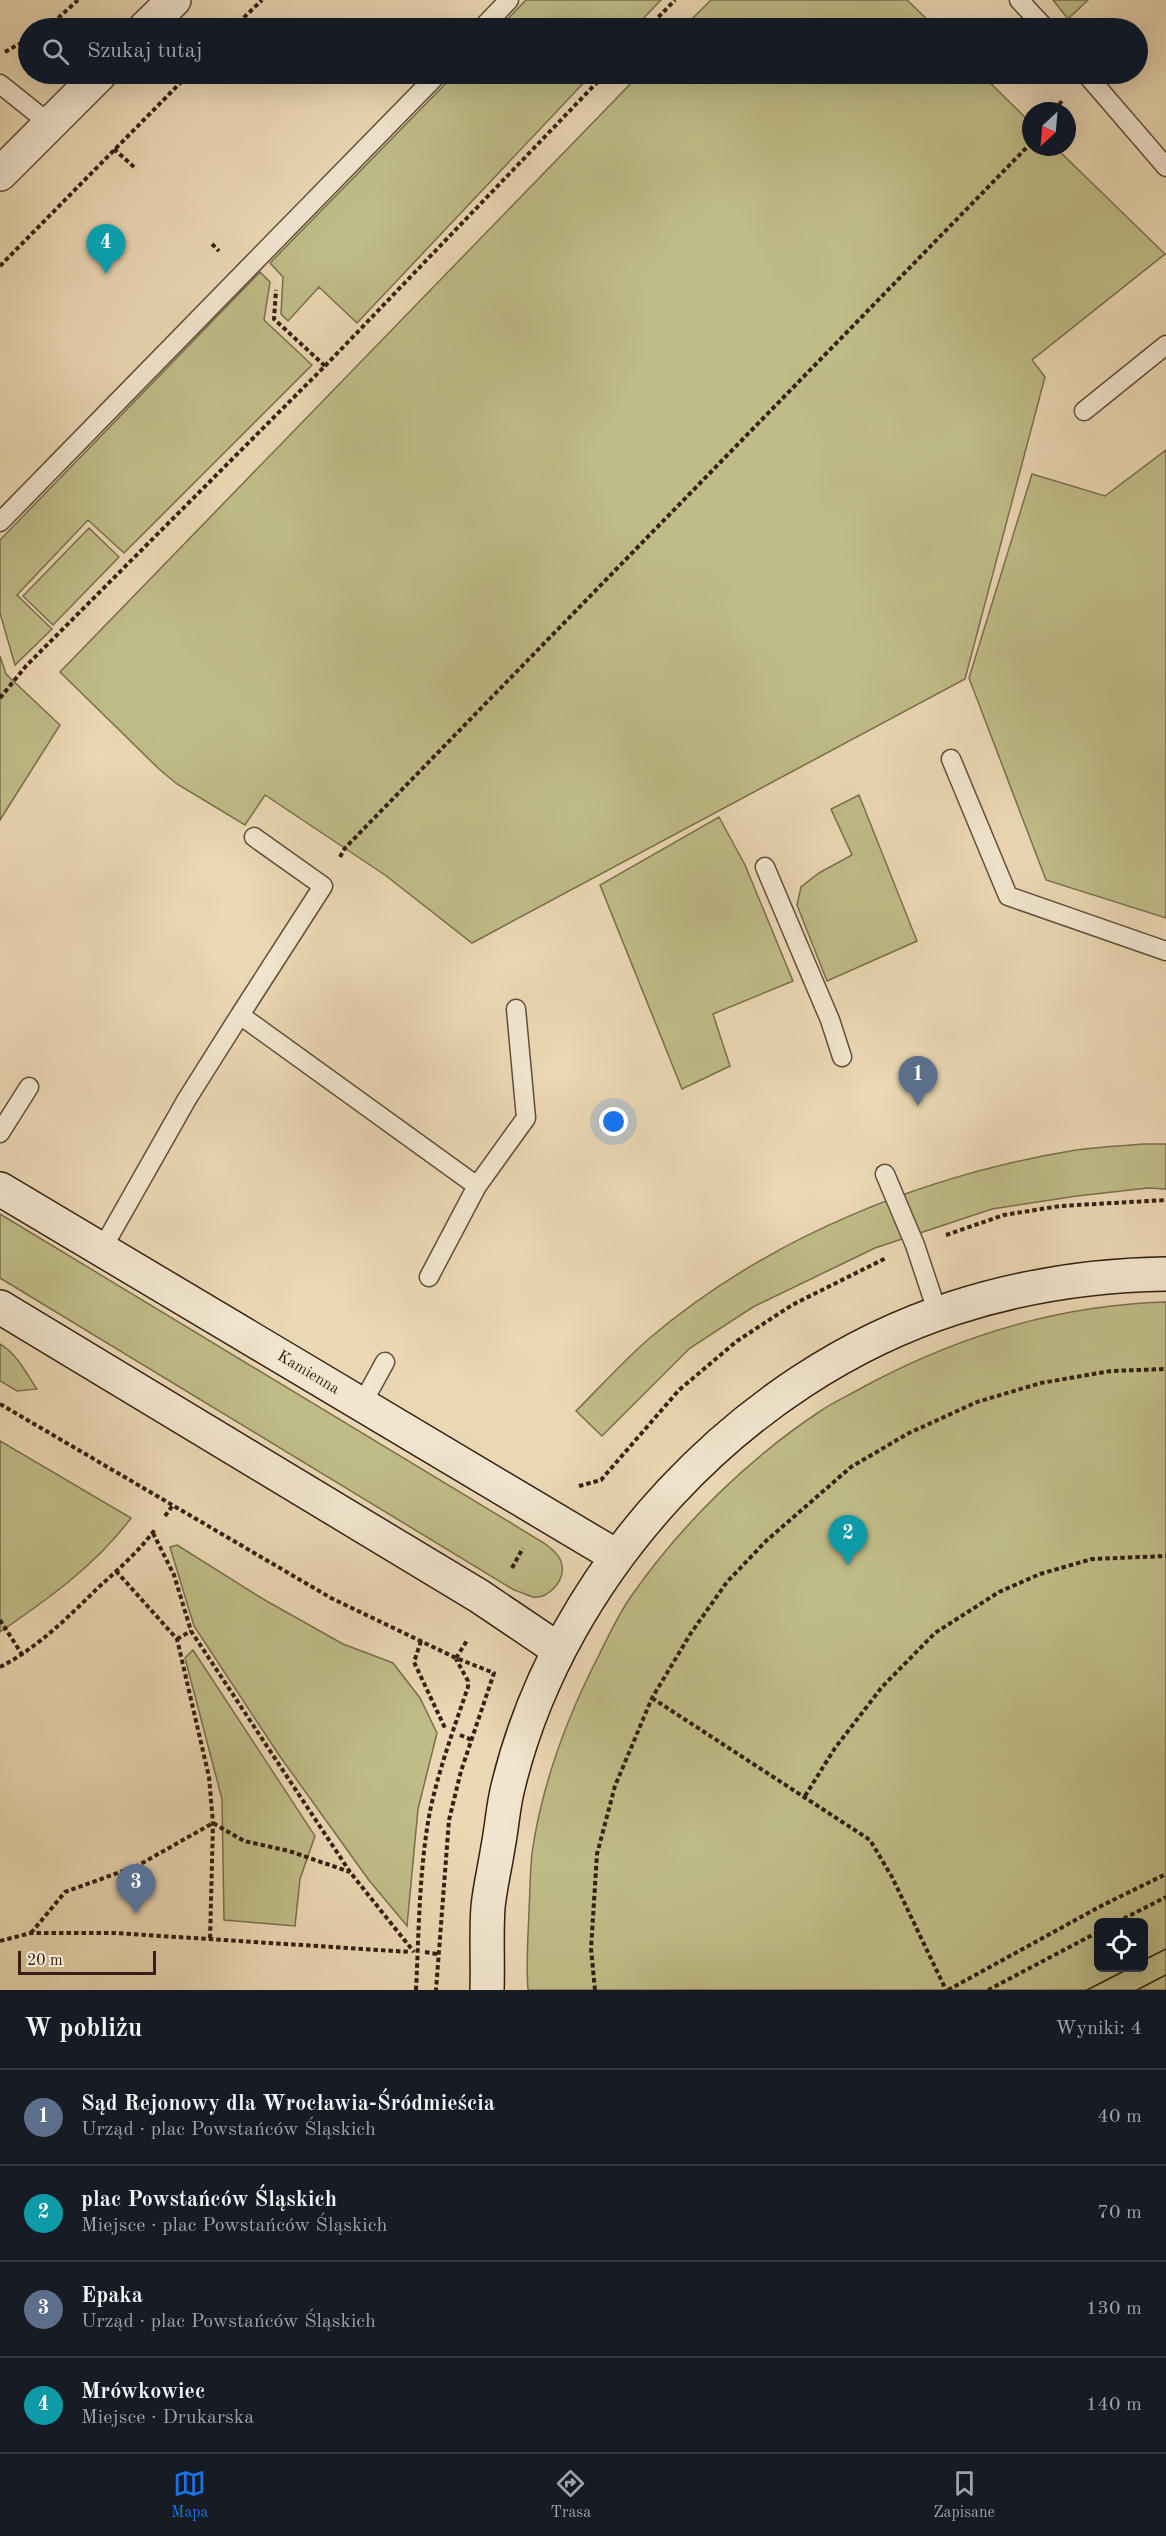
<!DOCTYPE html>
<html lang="pl">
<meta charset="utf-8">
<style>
:root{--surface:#171b24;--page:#20242c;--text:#f1f3f6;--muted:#9ea1a6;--line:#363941;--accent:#1a73e8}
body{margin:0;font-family:"Old Standard TT",serif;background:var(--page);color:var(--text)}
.controls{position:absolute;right:18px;bottom:18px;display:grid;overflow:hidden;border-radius:9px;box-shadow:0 6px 24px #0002}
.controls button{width:54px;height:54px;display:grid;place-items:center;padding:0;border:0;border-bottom:2px solid var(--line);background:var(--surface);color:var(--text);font:30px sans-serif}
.compass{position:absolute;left:1022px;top:102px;width:54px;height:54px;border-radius:50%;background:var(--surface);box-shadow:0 6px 24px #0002;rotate:206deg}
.scale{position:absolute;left:18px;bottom:15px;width:138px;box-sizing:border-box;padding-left:6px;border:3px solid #352013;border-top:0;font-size:16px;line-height:21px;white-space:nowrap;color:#352013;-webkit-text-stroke:4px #f1e5ce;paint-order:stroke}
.you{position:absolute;left:614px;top:1122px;width:21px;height:21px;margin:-15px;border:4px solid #fff;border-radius:50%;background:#1a73e8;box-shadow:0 0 0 9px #1a73e833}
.badge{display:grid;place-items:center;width:39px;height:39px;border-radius:50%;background:var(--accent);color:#fff;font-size:20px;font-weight:700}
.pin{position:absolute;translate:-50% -50px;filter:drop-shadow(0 2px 3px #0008)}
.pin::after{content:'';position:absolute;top:32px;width:21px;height:18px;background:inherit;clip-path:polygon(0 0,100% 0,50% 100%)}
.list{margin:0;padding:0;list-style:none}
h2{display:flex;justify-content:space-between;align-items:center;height:78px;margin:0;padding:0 24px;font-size:26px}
h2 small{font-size:20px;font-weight:400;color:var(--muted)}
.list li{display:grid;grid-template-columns:39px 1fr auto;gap:18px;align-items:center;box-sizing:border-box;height:96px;padding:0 24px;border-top:2px solid var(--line)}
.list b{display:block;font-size:22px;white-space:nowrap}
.list p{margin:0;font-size:20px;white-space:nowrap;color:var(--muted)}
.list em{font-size:20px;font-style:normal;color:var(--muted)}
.icon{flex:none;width:33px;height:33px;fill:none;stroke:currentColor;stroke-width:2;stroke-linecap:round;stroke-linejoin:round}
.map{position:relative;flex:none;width:1166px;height:1990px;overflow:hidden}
.search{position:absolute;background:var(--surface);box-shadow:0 6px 24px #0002;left:18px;right:18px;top:18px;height:66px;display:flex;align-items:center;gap:15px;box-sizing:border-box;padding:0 21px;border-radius:33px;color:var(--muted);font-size:22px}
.sheet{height:462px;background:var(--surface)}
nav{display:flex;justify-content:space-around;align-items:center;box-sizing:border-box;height:84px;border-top:2px solid var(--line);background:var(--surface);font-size:16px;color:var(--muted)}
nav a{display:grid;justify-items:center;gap:3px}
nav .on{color:var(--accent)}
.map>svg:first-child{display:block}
</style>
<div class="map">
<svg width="1166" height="1990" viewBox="0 0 1166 1990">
<rect width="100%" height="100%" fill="#ead7b3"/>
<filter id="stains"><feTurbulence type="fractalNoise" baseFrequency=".00333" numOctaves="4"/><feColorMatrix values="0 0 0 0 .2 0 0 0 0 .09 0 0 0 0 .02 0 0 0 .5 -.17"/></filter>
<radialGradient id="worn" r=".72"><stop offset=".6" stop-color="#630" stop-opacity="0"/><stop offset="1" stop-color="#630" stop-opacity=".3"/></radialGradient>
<path fill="#bfbc87" stroke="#7a6e4d" stroke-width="1.5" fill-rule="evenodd" d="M 526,0 L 661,0 L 634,28 L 499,28 Z
M 711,0 L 907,0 L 936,28 L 683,28 Z
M 1053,0 L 1088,0 L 1068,19 Z
M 455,74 L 592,74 L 357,323 L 319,287 L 288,321 L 281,314 L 283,277 L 270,263 Z
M 640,74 L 981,74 L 1031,123 L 1031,147 L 1055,147 L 1165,254 L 1032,360 L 1045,377 L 965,679 L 472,943 L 385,875 L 265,795 L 245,825 L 177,784 L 159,769 L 60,672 Z
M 260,272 L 270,282 L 264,320 L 312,365 L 124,553 L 88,520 L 17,595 L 52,629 L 15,665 L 0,613 L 0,540 Z
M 1166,450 L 1166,918 L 1046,880 L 969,678 L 1032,474 L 1105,496 Z
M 89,528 L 119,557 L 53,625 L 23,596 Z
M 0,656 L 6,674 L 60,725 L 0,820 Z
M 859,795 L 917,941 L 827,981 L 797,905 L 801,887 L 819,873 L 852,855 L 831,809 Z
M 719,817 L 745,865 L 793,981 L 713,1014 L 730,1066 L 682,1089 L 600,885 Z
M 1144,1144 L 1166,1144 L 1166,1189 L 1148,1188 L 1077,1196 L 992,1209 L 875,1248 L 753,1307 L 690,1348 L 602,1436 L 576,1411 C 601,1386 625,1359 651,1337 C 769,1237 924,1175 1076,1150 C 1098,1147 1121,1146 1144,1144 Z
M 0,1214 L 544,1543 C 552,1549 560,1555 562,1565 C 565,1581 548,1599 533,1597 C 527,1595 520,1592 514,1590 L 0,1278 Z
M 1166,1302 L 1166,1990 L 528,1990 C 526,1963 528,1938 529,1911 C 530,1892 530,1872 532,1853 C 542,1784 567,1717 599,1655 C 609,1635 619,1613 632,1595 C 681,1525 748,1459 819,1412 C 833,1402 850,1395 865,1386 C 958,1336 1060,1305 1166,1302 ZM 1098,1922 L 1144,1922 L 1144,1968 L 1098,1968 Z
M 0,1344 C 17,1354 26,1373 37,1389 L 17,1391 L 0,1381 Z
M 0,1441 L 131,1518 C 96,1565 48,1599 0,1632 Z
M 177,1545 L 263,1599 L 343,1644 L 393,1663 L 420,1698 L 437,1733 L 418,1809 L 407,1926 L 368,1879 L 279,1755 L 194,1626 L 170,1547 Z
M 193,1650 L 315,1836 L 300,1879 L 295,1926 L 224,1920 L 222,1799 L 185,1658 Z"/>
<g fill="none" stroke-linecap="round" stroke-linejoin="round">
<defs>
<path id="lane" d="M 1019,0 L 1045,28
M 482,28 L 509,0
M 1086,74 L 1166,167
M 0,84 L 50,124
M 1084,411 L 1166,345
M 0,522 L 438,74
M 951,759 L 1008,896 L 1166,951
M 254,837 L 323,886 L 240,1015 L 477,1186 L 429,1277
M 765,867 L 830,1020 L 842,1057
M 0,1133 L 29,1087
M 885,1174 L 915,1245 L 938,1314
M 477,1186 L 526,1118 L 516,1009
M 102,1249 L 187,1099 L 240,1015
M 362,1404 L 385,1362"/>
<path id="street" d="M 145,28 L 174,0
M 0,174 L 100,74"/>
<path id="secondary" d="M 0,1189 L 616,1556
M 0,1307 L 479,1596 L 559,1650
M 487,1990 C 488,1963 486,1934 488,1907 C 490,1887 495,1867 498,1847 C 502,1827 503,1806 508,1787 C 560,1571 742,1376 954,1308 C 1022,1286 1094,1275 1166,1274"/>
</defs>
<use href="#lane" stroke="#624e3b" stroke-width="21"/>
<use href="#street" stroke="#624e3b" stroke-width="36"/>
<use href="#secondary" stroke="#352013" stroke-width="36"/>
<path stroke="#352013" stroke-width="4" stroke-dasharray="4.5 3" stroke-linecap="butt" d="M 47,28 L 78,0
M 233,28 L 262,0
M 648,28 L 675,0
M 5,52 L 28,39
M 1055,111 L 1063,99
M 114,149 L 134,167
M 212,244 L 219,251
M 0,266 L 189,74
M 325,366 L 605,74
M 0,698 L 26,666 L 325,366 L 274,319 L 276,290
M 340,857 L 345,848 L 1031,143
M 946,1235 L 1004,1215 L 1060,1206 L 1166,1200
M 0,1404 L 331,1598 L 456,1658 L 494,1673 L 461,1771 L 449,1820 L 436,1990
M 579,1486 L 601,1480 L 679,1390 L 737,1341 L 792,1305 L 886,1258
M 165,1516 L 173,1505
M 153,1533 L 174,1575 L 191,1631 L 350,1872 L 414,1952
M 512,1568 L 523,1548
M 116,1571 L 177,1639 L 209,1777 L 213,1823 L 210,1941
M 0,1620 L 23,1656
M 177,1639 L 191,1631
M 421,1641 L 414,1662 L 445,1728
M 456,1658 L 468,1639
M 0,1667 C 39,1647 69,1616 101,1585 C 120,1568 141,1549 156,1528
M 652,1698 L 870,1840 L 892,1877 L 946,1990
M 460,1735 L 472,1740
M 805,1796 L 835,1748 L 882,1687 L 935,1633 L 999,1592 L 1040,1574 L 1092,1559 L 1166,1556
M 1117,1922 L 1166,1897
M 31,1933 L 65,1892 L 137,1866 L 213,1823 L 244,1841 L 289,1851 L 350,1872
M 0,1941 L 31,1933 L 115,1933 L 410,1952
M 425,1952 L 437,1954
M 416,1990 C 419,1931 419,1869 430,1811 C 439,1769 454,1728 468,1687 L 468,1681 L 456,1659
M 595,1990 L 591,1949 L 597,1854 L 615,1786 L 652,1698 L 691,1633 L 727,1582 L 766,1541 L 851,1467 L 909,1433 L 977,1402 L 1041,1383 L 1111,1371 L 1166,1369
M 948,1990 L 1101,1906 L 1166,1874
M 988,1990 L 1098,1932"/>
<use href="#lane" stroke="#f1e5ce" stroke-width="18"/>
<use href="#street" stroke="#f1e5ce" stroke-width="33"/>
<use href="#secondary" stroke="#f1e5ce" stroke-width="33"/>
<path stroke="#352013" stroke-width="1.5" d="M 1144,1960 L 1166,1949
M 1087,1990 L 1130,1968
M 1137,1990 L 1166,1975"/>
</g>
<g text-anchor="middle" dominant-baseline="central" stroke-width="6" stroke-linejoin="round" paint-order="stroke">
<g font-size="16" fill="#352013" stroke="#f1e5ce">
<text transform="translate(308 1373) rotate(31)">Kamienna</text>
</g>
</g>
<rect width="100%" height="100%" filter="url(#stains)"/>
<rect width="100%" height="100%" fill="url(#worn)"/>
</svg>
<div class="controls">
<button><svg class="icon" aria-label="locate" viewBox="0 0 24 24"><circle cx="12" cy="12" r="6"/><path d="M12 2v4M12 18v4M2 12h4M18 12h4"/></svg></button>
</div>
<svg class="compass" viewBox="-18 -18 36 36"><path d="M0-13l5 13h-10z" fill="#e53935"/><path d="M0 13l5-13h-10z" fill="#9ea1a6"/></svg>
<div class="scale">20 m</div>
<div class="you"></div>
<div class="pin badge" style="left:918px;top:1106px;background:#5c6f8a">1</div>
<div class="pin badge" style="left:848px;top:1565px;background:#0f9aa8">2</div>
<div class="pin badge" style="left:136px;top:1914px;background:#5c6f8a">3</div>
<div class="pin badge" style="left:106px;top:274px;background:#0f9aa8">4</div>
<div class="search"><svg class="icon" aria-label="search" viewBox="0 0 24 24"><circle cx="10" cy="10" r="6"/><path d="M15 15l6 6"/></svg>Szukaj tutaj</div>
</div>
<section class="sheet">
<h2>W pobliżu<small>Wyniki: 4</small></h2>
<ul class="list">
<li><span class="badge" style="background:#5c6f8a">1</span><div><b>Sąd Rejonowy dla Wrocławia-Śródmieścia</b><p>Urząd · plac Powstańców Śląskich</p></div><em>40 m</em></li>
<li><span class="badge" style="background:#0f9aa8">2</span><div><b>plac Powstańców Śląskich</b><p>Miejsce · plac Powstańców Śląskich</p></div><em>70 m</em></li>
<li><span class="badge" style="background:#5c6f8a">3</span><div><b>Epaka</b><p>Urząd · plac Powstańców Śląskich</p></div><em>130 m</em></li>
<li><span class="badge" style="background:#0f9aa8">4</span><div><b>Mrówkowiec</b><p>Miejsce · Drukarska</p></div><em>140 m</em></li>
</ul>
</section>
<nav>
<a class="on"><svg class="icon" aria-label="map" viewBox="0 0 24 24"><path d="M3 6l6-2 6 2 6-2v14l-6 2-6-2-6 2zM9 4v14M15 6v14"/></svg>Mapa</a>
<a><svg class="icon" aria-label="directions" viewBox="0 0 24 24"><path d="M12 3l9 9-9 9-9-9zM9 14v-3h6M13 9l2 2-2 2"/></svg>Trasa</a>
<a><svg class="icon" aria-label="saved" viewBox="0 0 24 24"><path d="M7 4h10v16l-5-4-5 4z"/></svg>Zapisane</a>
</nav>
